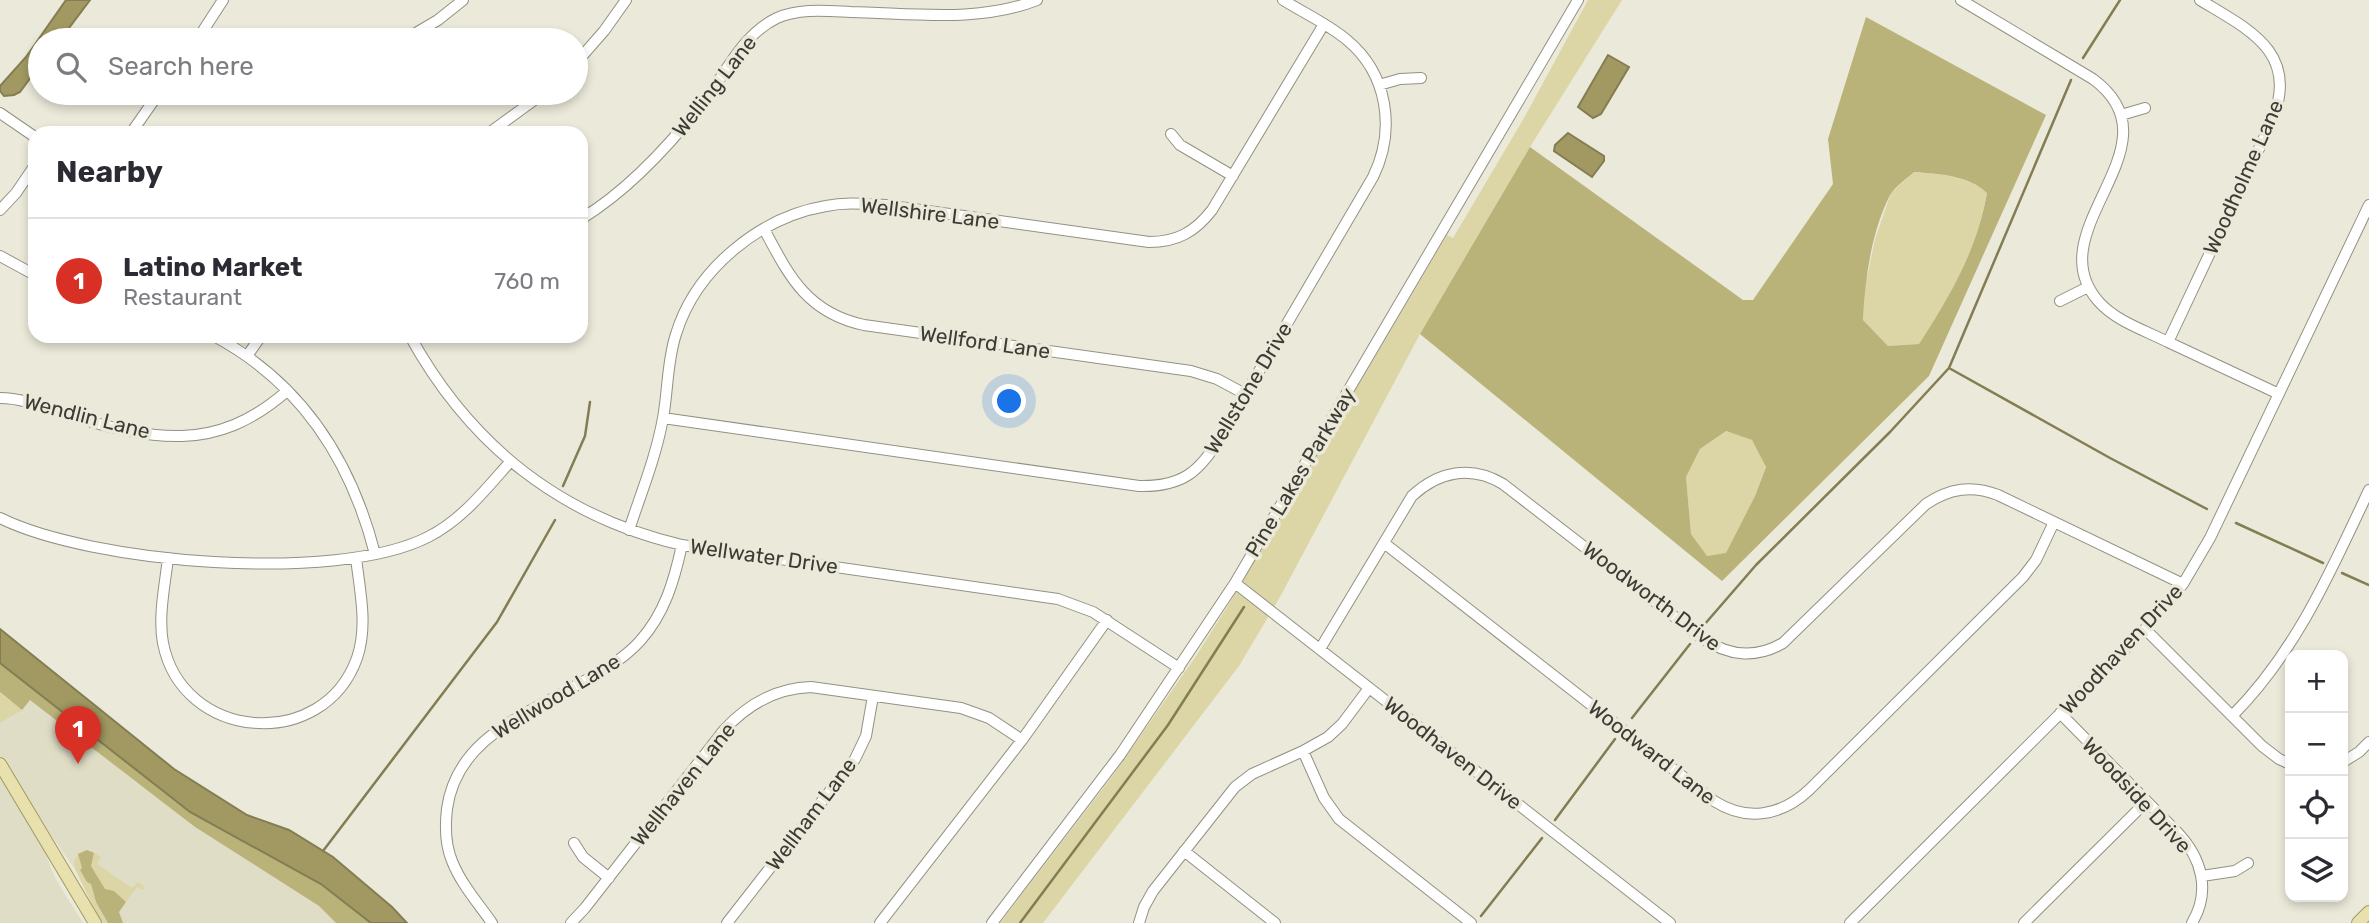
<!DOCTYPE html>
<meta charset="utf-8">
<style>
:root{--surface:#fff;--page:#f7f7f7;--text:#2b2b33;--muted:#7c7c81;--line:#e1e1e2;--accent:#d93025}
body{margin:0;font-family:Rubik,sans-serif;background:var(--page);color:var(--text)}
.controls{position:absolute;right:21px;bottom:21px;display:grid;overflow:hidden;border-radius:14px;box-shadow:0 4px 10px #0003}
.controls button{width:63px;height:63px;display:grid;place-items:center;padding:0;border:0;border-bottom:2px solid var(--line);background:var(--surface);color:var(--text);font:35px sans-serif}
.you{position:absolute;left:1010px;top:402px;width:24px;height:24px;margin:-18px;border:5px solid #fff;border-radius:50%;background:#1a73e8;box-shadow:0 0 0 10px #1a73e833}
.badge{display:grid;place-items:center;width:46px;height:46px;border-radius:50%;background:var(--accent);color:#fff;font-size:23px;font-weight:700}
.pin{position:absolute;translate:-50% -58px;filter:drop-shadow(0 2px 4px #0008)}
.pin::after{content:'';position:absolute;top:37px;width:24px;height:21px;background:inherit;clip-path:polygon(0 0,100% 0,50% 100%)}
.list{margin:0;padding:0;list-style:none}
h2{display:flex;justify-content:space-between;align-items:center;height:91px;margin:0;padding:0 28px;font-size:30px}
h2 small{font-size:23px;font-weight:400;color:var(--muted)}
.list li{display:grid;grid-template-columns:46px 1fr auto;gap:21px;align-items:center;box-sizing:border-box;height:126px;padding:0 28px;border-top:2px solid var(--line)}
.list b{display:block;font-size:26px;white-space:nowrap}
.list p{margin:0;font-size:23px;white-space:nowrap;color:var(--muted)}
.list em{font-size:23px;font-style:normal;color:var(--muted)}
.icon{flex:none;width:38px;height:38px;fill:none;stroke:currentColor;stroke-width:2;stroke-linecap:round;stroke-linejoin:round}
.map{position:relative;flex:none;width:2369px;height:923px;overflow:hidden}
.search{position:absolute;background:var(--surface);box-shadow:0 4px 10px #0003;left:28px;top:28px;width:560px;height:77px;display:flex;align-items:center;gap:18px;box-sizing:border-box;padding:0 24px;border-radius:38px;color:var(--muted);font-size:26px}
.panel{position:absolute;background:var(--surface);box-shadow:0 4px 10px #0003;left:28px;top:126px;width:560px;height:217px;border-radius:21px}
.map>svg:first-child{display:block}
</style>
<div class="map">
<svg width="2369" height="923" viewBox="0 0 2369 923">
<rect width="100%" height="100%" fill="#ebe9d9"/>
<path fill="#dfddc6" d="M 30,699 L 195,827 L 319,906 L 336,923 L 101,923 L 76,871 L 33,809 L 0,755 L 0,723 L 21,710 Z
M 0,776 L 43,847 L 55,878 L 83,923 L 0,923 Z"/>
<path fill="#dcd6a6" d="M 1588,0 L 1622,0 L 1530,147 L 1420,334 L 1280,597 L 1239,666 L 1043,923 L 1000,923 L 1111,778 L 1196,656 L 1229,604 L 1447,235 L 1453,238 L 1524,118 Z
M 1914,172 C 1940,174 1966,176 1987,192 C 1977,250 1950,296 1919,344 L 1888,346 L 1863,320 L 1865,288 L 1875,239 L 1891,193 Z
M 1726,431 L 1752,440 L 1766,466 L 1755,496 L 1726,554 L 1706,556 L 1691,534 L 1686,477 L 1700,449 Z
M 0,692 L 22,710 L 0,723 Z
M 90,850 L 101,857 L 97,864 L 132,888 L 138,882 L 145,887 L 144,890 L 137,887 L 126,902 L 118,895 L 105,889 L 91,866 L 94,854 Z
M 78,854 L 82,868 L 80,870 L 87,882 L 91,884 L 96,902 L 108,923 L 101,923 L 76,871 L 74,862 Z"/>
<path fill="#b9b279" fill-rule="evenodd" d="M 1866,17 L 2046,115 L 1929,376 L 1722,581 L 1420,334 L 1530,147 L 1743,300 L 1753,300 L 1833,184 L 1828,139 ZM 1914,172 C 1939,174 1968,175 1987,193 C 1977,250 1950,296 1919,344 L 1888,346 L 1863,320 C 1865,279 1871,233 1890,195 C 1895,187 1906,179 1914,172 ZM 1726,431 L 1752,440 L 1766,467 L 1755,496 L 1726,553 L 1707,556 L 1691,534 L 1686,477 L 1700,449 Z
M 0,663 L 190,812 L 321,884 L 371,923 L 336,923 L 319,906 L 195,827 L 30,700 L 22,710 L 0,692 Z
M 87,850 L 94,853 L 91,866 L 105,889 L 114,891 L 126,902 L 119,912 L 123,923 L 108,923 L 96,902 L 91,884 L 87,882 L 80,870 L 82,868 L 78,854 Z"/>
<path fill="#a19961" stroke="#837d54" stroke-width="2" d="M 66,0 L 90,0 L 60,40 L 40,40 L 40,65 L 20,92 L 14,95 L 4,96 L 0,91 L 0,86 L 26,57 Z
M 1608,55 L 1629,67 L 1601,114 L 1593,118 L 1578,107 Z
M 1568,133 L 1604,156 L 1604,161 L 1592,177 L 1554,151 L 1555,145 Z
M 0,629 L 174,769 L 247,815 L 289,830 L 333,857 L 392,907 L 407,923 L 371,923 L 321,884 L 190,812 L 0,663 Z"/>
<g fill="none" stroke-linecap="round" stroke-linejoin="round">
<path stroke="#837d54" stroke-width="2.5" d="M 2083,58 L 2120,0
M 1949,368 L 2110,458 L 2207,509
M 563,486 L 585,436 L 590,402
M 2236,523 L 2323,563
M 2342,573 L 2369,585
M 1704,625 L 1756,565 L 1890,432 L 1949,368 L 2071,80
M 1632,718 L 1690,644
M 1555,820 L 1615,739
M 323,851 L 497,622 L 555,520
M 1481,916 L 1542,838
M 1020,923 L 1168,725 L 1244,607"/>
<defs>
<path id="minor" d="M 1961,0 L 2093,79 C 2184,146 2034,230 2099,302 C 2116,321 2144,330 2168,342 C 2205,359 2242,377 2279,394
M 197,40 L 223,0
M 404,40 L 438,20 L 463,0
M 576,63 L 604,31 L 626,0
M 1379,85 L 1400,79 L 1421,78
M 0,113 L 35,137
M 2121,115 L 2145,108
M 131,133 L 159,93
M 489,133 L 544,93
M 1171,134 L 1180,145 L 1233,176
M 0,210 L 16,193 L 35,165
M 581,219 C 627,191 668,147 701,105 C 725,76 741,35 777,18 C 800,8 827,11 851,12 C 912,13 979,23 1037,0
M 764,229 C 789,276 807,313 864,325 L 1191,371 L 1217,379 L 1245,394
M 0,256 L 35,275
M 2060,301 L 2088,287
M 214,336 C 302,383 351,460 375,554
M 410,336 C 470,445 561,517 682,545 L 1058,599 L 1093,612 L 1179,668
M 2168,342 L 2272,121 C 2300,53 2250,30 2200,0
M 247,356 L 261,336
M 0,398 C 24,398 45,408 67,415 C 153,440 215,454 287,391
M 663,418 L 1139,486 C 1182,487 1200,472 1221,436 L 1373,177 C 1396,130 1388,74 1347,40 C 1328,24 1304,13 1283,0
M 0,518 C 91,563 336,584 428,537 C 462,520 485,490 510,462
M 629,530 C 641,493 656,457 663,418 C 668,391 667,361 676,334 C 696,269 760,217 826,206 C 846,202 865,204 885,205 L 1149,242 C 1177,242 1195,232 1212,210 L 1324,24
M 1384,543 L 1714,801 C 1747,822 1781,816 1809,790 L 2023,577 L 2036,560 L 2054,522
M 168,558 C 165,585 158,616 163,643 C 182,741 323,753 357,658 C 368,626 360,592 356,558
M 1235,583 L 1670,923
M 2145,629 L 2262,746 L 2279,759 L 2290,764
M 1320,649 L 1412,496 C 1439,471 1471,465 1503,484 L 1702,638 C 1728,656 1756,659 1783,643 L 1926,504 C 1950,488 1972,485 1998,495 L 2183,584
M 2060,713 L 2177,832 C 2202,858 2211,891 2192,923
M 2232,716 C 2296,652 2331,571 2369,490
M 1303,751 L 1324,798 L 1339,819 L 1471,923
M 2343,762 L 2359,752 L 2369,742
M 574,843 L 583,857 L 609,878
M 1184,851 L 1275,923
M 2202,876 L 2235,871 L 2248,863
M 492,923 C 478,903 461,884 452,861 C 445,844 445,826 447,809 C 456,742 518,718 570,689 C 595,675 621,662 640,641 C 665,613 674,581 682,545
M 571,923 L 585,908 L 724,730 C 747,705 776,688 811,687 L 961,708 L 989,718 L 1022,740
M 727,923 L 855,759 L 866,736 L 873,696
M 880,923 L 1022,740 L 1107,620
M 992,923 L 1120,755 L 1235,583 L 1578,0
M 1139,923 L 1144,907 L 1153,891 L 1235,787 L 1252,774 L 1303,751 L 1328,737 L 1342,724 L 1369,688
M 1850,923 L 2145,629 L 2183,584 L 2210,538 L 2369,205
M 2024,923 L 2146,802"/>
<path id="major" d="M 0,764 L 95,923
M 2358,923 L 2369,912"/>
</defs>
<use href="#minor" stroke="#939183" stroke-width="12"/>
<use href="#major" stroke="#a29a61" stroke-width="14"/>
<use href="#minor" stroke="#fff" stroke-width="10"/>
<use href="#major" stroke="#e8e1ae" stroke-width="12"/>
</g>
<g text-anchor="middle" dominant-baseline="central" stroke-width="7" stroke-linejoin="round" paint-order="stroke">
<g font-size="21" fill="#3c3b35" stroke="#ebe9d9">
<text transform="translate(714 86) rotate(-52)">Welling Lane</text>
<text transform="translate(2243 177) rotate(-66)">Woodholme Lane</text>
<text transform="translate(930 213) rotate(7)">Wellshire Lane</text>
<text transform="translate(985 342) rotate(8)">Wellford Lane</text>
<text transform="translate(1248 388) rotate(-59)">Wellstone Drive</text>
<text transform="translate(87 416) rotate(14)">Wendlin Lane</text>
<text transform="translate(1300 472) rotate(-59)">Pine Lakes Parkway</text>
<text transform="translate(764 556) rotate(8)">Wellwater Drive</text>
<text transform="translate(1652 596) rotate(37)">Woodworth Drive</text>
<text transform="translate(2121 649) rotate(-47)">Woodhaven Drive</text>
<text transform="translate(556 696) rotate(-31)">Wellwood Lane</text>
<text transform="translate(1652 752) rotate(38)">Woodward Lane</text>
<text transform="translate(1453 753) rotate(38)">Woodhaven Drive</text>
<text transform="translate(683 784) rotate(-51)">Wellhaven Lane</text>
<text transform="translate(2137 795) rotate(47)">Woodside Drive</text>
<text transform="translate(811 814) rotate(-53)">Wellham Lane</text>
</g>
</g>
</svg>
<div class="controls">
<button>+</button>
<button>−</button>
<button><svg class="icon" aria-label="locate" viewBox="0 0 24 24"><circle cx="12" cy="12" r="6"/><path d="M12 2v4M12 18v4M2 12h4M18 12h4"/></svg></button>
<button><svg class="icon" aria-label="layers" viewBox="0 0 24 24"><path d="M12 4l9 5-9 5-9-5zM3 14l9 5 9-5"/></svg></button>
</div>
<div class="you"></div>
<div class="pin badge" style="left:78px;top:764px">1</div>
<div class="search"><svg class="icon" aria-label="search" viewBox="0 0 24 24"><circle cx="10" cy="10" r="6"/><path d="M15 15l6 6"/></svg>Search here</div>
<section class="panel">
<h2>Nearby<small></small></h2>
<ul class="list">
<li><span class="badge">1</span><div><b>Latino Market</b><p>Restaurant</p></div><em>760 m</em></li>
</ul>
</section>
</div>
